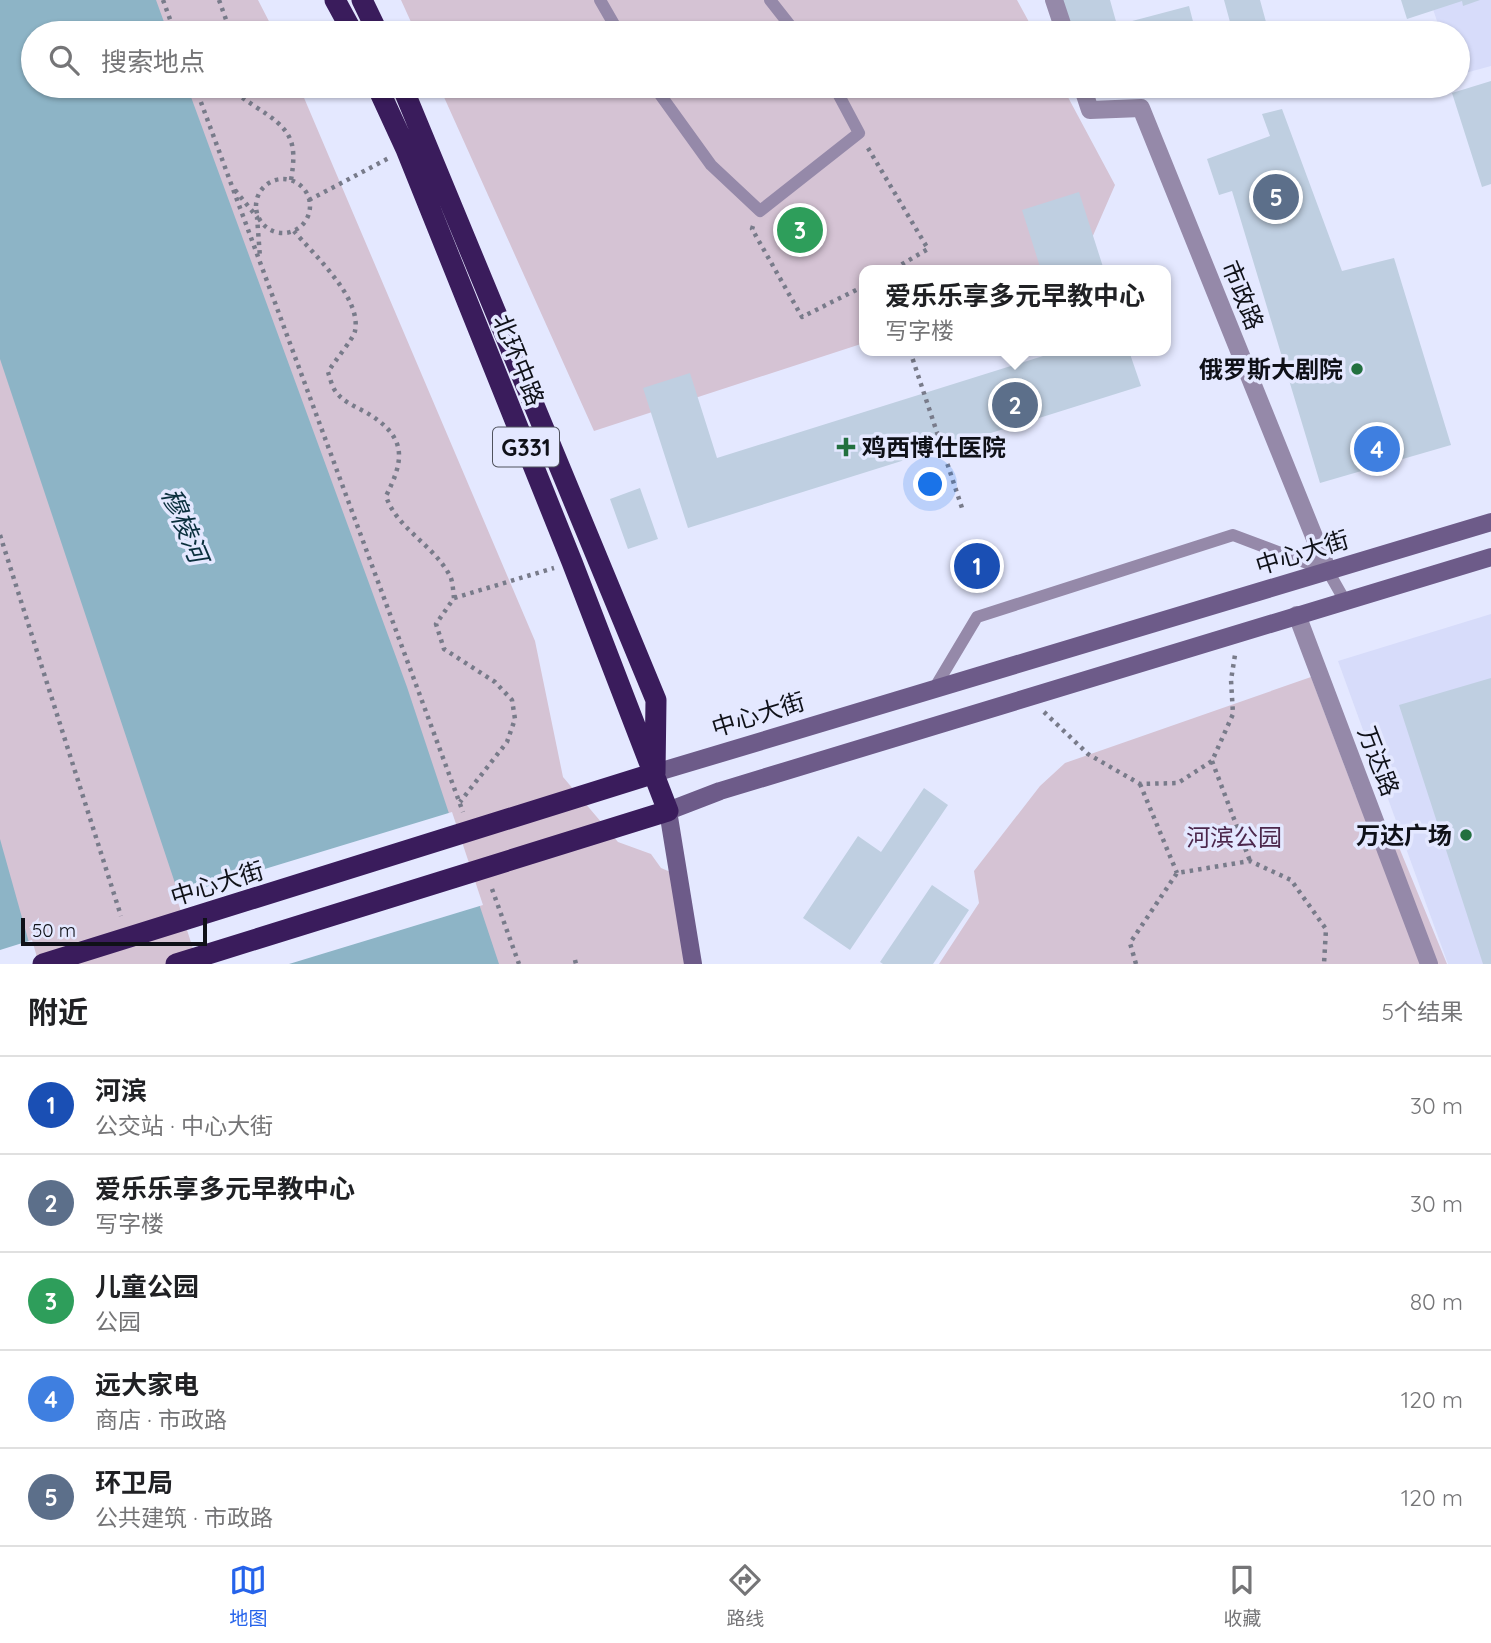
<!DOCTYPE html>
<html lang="zh">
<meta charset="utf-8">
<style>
:root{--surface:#fff;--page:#f2f2f2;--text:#202124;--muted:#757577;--line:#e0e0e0;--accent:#2563eb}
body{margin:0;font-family:Quicksand,"Noto Sans SC",sans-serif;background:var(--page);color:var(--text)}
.scale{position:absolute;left:21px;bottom:18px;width:186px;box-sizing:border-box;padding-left:7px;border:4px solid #0f1118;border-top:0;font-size:19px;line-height:24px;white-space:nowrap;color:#0f1118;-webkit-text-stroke:5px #e4e8ff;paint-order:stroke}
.you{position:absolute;left:931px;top:485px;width:24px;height:24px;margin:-18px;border:5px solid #fff;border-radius:50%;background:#1a73e8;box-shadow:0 0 0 10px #1a73e833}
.badge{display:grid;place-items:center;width:46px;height:46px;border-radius:50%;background:var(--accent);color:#fff;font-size:23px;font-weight:700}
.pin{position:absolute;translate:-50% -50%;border:4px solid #fff;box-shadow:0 2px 7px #0006}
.popup{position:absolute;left:859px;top:265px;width:312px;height:91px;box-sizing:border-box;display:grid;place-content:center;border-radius:14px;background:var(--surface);filter:drop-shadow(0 2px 5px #0005);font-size:23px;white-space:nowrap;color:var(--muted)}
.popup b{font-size:26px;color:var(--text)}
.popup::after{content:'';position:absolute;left:50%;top:100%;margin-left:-14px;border:14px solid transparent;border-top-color:var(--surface)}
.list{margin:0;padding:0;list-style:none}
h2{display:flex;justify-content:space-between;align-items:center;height:91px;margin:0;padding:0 28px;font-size:30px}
h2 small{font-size:23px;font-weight:400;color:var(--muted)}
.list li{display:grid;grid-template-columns:46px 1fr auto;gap:21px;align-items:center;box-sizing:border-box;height:98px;padding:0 28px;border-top:2px solid var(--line)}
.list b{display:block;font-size:26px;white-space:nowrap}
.list p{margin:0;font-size:23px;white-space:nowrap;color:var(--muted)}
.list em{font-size:23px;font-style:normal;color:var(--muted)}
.icon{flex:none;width:38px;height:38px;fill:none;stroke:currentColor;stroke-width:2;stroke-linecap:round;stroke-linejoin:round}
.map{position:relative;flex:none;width:1491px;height:964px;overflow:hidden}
.search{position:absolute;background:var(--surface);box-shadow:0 2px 5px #0004;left:21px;right:21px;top:21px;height:77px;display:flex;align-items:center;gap:18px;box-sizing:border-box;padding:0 24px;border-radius:38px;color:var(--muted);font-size:26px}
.sheet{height:581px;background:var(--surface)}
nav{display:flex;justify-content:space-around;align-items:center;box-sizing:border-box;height:98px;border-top:2px solid var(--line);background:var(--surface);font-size:19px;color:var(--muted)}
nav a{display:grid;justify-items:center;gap:4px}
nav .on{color:var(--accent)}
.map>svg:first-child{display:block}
</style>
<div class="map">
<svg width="1491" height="964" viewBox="0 0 1491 964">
<rect width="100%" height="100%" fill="#e4e8ff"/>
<path fill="#d7dcfa" d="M 1430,0 L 1491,0 L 1491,66 L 1458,75 L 1458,33 L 1441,33 Z
M 1491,614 L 1491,964 L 1448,964 L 1338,661 Z"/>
<path fill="#d5c3d4" d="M 0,0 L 258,0 L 275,33 L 33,33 L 33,86 L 299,86 L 535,641 L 563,777 L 618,842 L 651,854 L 661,868 L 680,876 L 684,964 L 0,964 Z
M 401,0 L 1017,0 L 1035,33 L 416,33 Z
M 439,86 L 1062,86 L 1115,185 L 1078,270 L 864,270 L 864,343 L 594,431 Z
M 1311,677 L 1356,796 L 1368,794 L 1396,840 L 1447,964 L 939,964 L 979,903 L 974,871 L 1040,786 L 1065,763 Z"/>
<path fill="#8db4c6" d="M 0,0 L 156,0 L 168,33 L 33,33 L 33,86 L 187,86 L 407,687 L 499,964 L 202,964 L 0,359 Z
M 0,839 L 35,964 L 0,964 Z"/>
<path fill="#e4e8ff" d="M 452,812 L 483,905 L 289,964 L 198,964 L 176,896 Z
M 32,940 L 39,964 L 0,964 L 0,950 Z"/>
<path fill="#bfcfe1" d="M 1061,0 L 1110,0 L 1117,25 L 1189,6 L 1196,33 L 1070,33 Z
M 1224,0 L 1260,0 L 1269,33 L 1233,33 Z
M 1401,0 L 1480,0 L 1463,6 L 1462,1 L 1407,19 Z
M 1491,81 L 1491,184 L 1482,187 L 1452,93 Z
M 1282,109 L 1342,271 L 1394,258 L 1451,445 L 1320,483 L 1232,191 L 1219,195 L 1207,159 L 1270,136 L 1262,114 Z
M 1079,192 L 1104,270 L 1041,270 L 1022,210 Z
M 1059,351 L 1129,351 L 1141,386 L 688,528 L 643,388 L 690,373 L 717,458 Z
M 640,488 L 658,539 L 628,549 L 610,499 Z
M 1491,678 L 1491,964 L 1483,964 L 1399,705 Z
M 924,788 L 948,805 L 850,950 L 803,918 L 858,836 L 881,852 Z
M 932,885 L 969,910 L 933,964 L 883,964 L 880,962 Z"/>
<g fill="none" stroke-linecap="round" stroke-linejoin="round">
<path stroke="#787b8a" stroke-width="4.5" stroke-dasharray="3.5 5" stroke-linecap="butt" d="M 163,0 L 175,33
M 219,0 L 229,28 L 229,33
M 195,86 L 463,812
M 230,86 C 237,95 246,100 256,107 C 290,129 298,139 291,180
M 868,148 L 928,249 L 892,270
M256 206a27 27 0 1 1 54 0a27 27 0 1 1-54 0Z
M 235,190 L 257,217 L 260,257
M 309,200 L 389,158
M 753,226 L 752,229 L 802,317 L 864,286
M 294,231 C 314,255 362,298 355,331 C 354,338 333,363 328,372 C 330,378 332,387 336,392 C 345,404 360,408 372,416 C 408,440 403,462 386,496 C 396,528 434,545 450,576 C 453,582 453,591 454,598 L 436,624 L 444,649 L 495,682 L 512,700 L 515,719 L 507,742 L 460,802
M 910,351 L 962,508
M 0,535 L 121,916
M 454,598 L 554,568
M 1044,712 L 1088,754 L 1140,784 L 1178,783 L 1212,761 L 1233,714 L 1231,680 L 1235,655
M 1212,761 L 1250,861
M 1140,784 L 1177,873
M 492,889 L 519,964
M 575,960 L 576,964
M 1136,964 L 1130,943 L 1177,873 L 1250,861 L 1291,880 L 1326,929 L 1324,964"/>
<path stroke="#9589a9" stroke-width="12" d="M 600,0 L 619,33
M 770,0 L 796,33
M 654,86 L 711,165 L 760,211 L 859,133 L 834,86
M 934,689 L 977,617 L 1233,535 L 1328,571 L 1345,601"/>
<path stroke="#9589a9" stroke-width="18" d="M 1054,0 L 1065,33
M 1082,86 L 1090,110 L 1141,108 L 1328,571
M 1297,615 L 1429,964"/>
<path stroke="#6d5b89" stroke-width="18" d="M 655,773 L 1491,522
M 693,964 L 668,811 L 720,791 L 1491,557"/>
<path stroke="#3a1c5c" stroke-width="21" d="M 335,0 L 353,33
M 362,0 L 378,33
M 43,964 L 655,773 L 656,700 L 402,86
M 176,964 L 668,811 L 572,562 L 406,149 L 377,86"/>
</g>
<g fill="#22703f" stroke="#e4e8ff" stroke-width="2.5">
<circle cx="1357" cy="369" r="7"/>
<path d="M842.5 436.5h7v7h7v7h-7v7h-7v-7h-7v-7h7z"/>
<circle cx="1466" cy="835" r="7"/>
</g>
<g text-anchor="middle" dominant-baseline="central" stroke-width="7" stroke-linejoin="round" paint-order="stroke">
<rect fill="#e4e8ff" stroke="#4f525d" stroke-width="2" x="493" y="427.5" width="66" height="39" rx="5"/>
<g font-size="23" font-weight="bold" fill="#0f1118">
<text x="526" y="447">G331</text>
</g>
<g font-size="24" fill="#0f1118" stroke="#e4e8ff">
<text transform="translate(1243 295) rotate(68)">市政路</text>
<text transform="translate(519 360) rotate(68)">北环中路</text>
<text transform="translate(1302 552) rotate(-17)">中心大街</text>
<text transform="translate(758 714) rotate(-17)">中心大街</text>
<text transform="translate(1379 761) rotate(69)">万达路</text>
<text transform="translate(217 883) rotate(-17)">中心大街</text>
</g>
<g font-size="24" font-weight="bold" fill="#0f1118" stroke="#e4e8ff" text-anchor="end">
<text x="1343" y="369">俄罗斯大剧院</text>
<text x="862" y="447" text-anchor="start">鸡西博仕医院</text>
<text x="1452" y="835">万达广场</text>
</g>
<g font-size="24" fill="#4c274c" stroke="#e4e8ff">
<text x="1234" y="837">河滨公园</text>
</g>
<g font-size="26" font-style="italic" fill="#0a2f3d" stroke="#e4e8ff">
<text transform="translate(185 525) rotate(67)">穆棱河</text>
</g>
</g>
</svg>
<div class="scale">50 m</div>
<div class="you"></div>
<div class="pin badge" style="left:977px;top:566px;background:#1a4fb4">1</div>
<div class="pin badge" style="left:1015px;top:405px;background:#5c6f8a">2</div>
<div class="popup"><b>爱乐乐享多元早教中心</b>写字楼</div>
<div class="pin badge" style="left:800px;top:230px;background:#2e9e5b">3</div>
<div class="pin badge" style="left:1377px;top:449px;background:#3f7fe0">4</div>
<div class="pin badge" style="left:1276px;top:197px;background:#5c6f8a">5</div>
<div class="search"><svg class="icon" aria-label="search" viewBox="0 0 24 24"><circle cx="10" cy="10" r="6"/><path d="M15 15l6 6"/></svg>搜索地点</div>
</div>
<section class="sheet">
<h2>附近<small>5个结果</small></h2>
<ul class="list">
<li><span class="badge" style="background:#1a4fb4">1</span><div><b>河滨</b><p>公交站 · 中心大街</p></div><em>30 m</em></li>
<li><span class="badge" style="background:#5c6f8a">2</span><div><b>爱乐乐享多元早教中心</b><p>写字楼</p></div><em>30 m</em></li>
<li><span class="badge" style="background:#2e9e5b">3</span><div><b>儿童公园</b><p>公园</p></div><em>80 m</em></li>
<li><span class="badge" style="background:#3f7fe0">4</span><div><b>远大家电</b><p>商店 · 市政路</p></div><em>120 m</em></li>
<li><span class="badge" style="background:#5c6f8a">5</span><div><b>环卫局</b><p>公共建筑 · 市政路</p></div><em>120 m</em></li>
</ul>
</section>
<nav>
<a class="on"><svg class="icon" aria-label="map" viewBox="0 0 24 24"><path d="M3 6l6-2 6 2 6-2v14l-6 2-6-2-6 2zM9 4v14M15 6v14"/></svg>地图</a>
<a><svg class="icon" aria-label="directions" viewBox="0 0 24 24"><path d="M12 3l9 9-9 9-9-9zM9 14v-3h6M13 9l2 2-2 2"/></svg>路线</a>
<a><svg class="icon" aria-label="saved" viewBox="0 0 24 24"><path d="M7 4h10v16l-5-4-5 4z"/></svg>收藏</a>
</nav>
